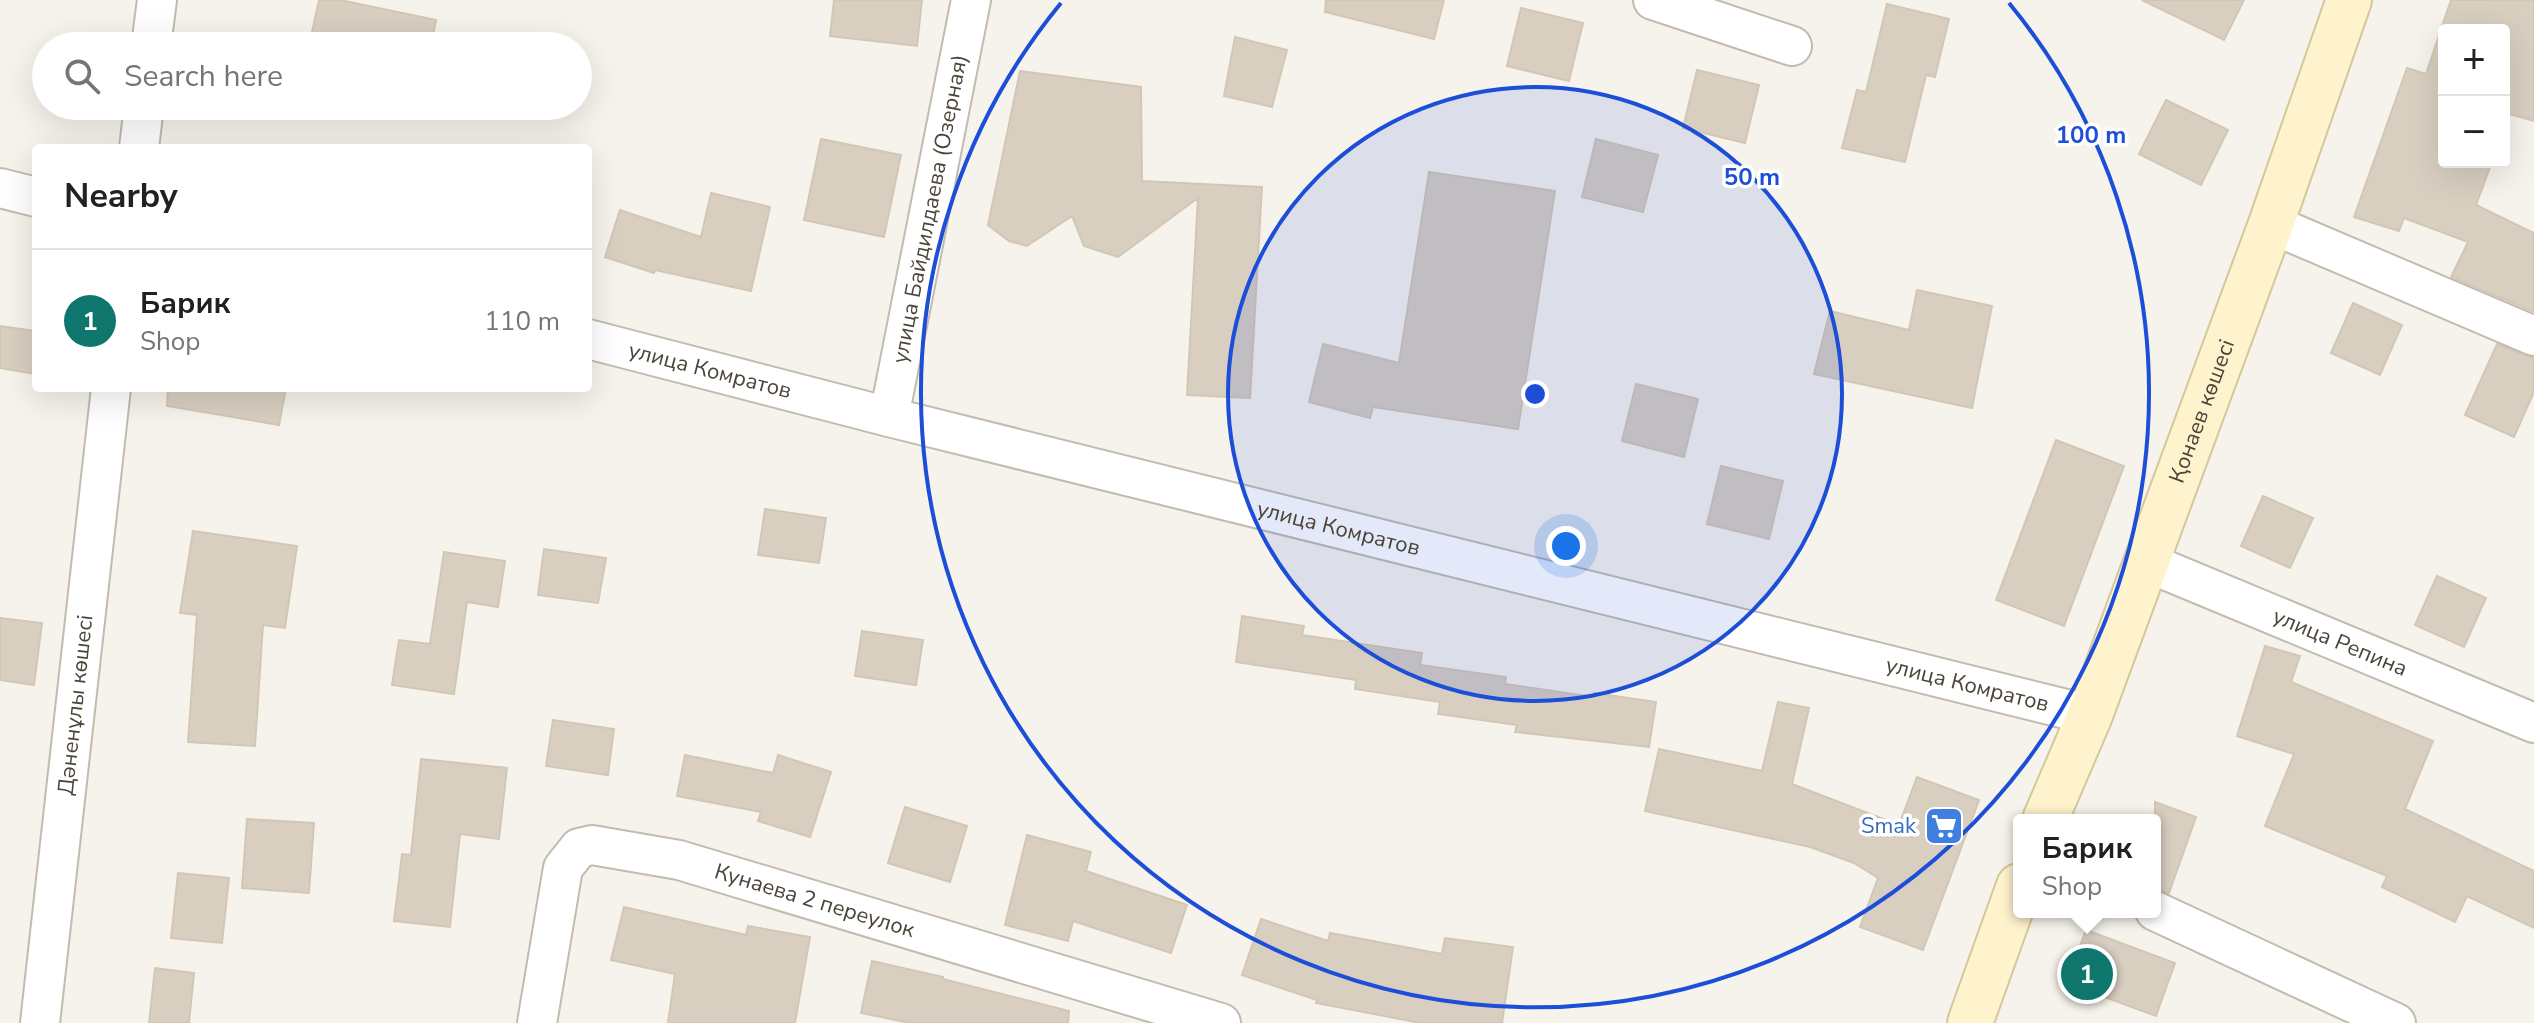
<!DOCTYPE html>
<meta charset="utf-8">
<style>
:root{--surface:#fff;--page:#f6f6f6;--text:#202124;--muted:#757577;--line:#e0e0e0;--accent:#0f766e}
body{margin:0;font-family:"Nunito Sans",sans-serif;background:var(--page);color:var(--text)}
.controls{position:absolute;right:24px;top:24px;display:grid;overflow:hidden;border-radius:8px;box-shadow:0 8px 32px #0002}
.controls button{width:72px;height:72px;display:grid;place-items:center;padding:0;border:0;border-bottom:2px solid var(--line);background:var(--surface);color:var(--text);font:40px sans-serif}
.you{position:absolute;left:1566px;top:546px;width:28px;height:28px;margin:-20px;border:6px solid #fff;border-radius:50%;background:#1a73e8;box-shadow:0 0 0 12px #1a73e833}
.badge{display:grid;place-items:center;width:52px;height:52px;border-radius:50%;background:var(--accent);color:#fff;font-size:26px;font-weight:700}
.pin{position:absolute;translate:-50% -50%;border:4px solid #fff;box-shadow:0 2px 8px #0006}
.popup{position:absolute;left:2013px;top:814px;width:148px;height:104px;box-sizing:border-box;display:grid;place-content:center;border-radius:8px;background:var(--surface);filter:drop-shadow(0 2px 6px #0005);font-size:26px;white-space:nowrap;color:var(--muted)}
.popup b{font-size:30px;color:var(--text)}
.popup::after{content:'';position:absolute;left:50%;top:100%;margin-left:-16px;border:16px solid transparent;border-top-color:var(--surface)}
.list{margin:0;padding:0;list-style:none}
h2{display:flex;justify-content:space-between;align-items:center;height:104px;margin:0;padding:0 32px;font-size:34px}
h2 small{font-size:26px;font-weight:400;color:var(--muted)}
.list li{display:grid;grid-template-columns:52px 1fr auto;gap:24px;align-items:center;box-sizing:border-box;height:144px;padding:0 32px;border-top:2px solid var(--line)}
.list b{display:block;font-size:30px;white-space:nowrap}
.list p{margin:0;font-size:26px;white-space:nowrap;color:var(--muted)}
.list em{font-size:26px;font-style:normal;color:var(--muted)}
.icon{flex:none;width:44px;height:44px;fill:none;stroke:currentColor;stroke-width:2;stroke-linecap:round;stroke-linejoin:round}
.map{position:relative;flex:none;width:2534px;height:1023px;overflow:hidden}
.search{position:absolute;background:var(--surface);box-shadow:0 8px 32px #0002;left:32px;top:32px;width:560px;height:88px;display:flex;align-items:center;gap:20px;box-sizing:border-box;padding:0 28px;border-radius:44px;color:var(--muted);font-size:30px}
.panel{position:absolute;background:var(--surface);box-shadow:0 8px 32px #0002;left:32px;top:144px;width:560px;height:248px;border-radius:8px}
.map>svg:first-child{display:block}
</style>
<div class="map">
<svg width="2534" height="1023" viewBox="0 0 2534 1023">
<rect width="100%" height="100%" fill="#f6f3ec"/>
<path fill="#d8cfc1" stroke="#d3c7b4" stroke-width="2" d="M 319,0 L 340,0 L 436,20 L 431,46 L 309,46 Z
M 834,0 L 922,0 L 917,46 L 830,36 Z
M 1326,0 L 1444,0 L 1434,39 L 1325,12 Z
M 2142,0 L 2244,0 L 2224,40 Z
M 2451,0 L 2534,0 L 2534,121 L 2510,114 L 2504,130 L 2504,30 L 2444,30 L 2444,162 L 2492,162 L 2476,205 L 2534,233 L 2534,312 L 2451,277 L 2468,242 L 2404,218 L 2399,231 L 2354,217 L 2407,68 L 2426,74 Z
M 1887,4 L 1949,19 L 1935,77 L 1926,75 L 1905,162 L 1842,148 L 1857,90 L 1866,92 Z
M 1521,8 L 1583,23 L 1569,81 L 1507,66 Z
M 1235,37 L 1287,50 L 1272,107 L 1224,96 Z
M 1697,70 L 1759,85 L 1745,143 L 1683,128 Z
M 1020,71 L 1141,87 L 1142,181 L 1262,187 L 1250,398 L 1187,395 L 1198,198 L 1118,257 L 1084,246 L 1072,216 L 1027,246 L 1009,241 L 988,225 Z
M 2166,100 L 2228,130 L 2201,185 L 2139,154 Z
M 821,139 L 901,155 L 884,237 L 804,220 Z
M 1596,139 L 1658,155 L 1643,212 L 1582,197 Z
M 1429,172 L 1555,191 L 1518,429 L 1373,407 L 1370,418 L 1309,402 L 1323,344 L 1399,363 Z
M 711,193 L 770,207 L 751,291 L 655,270 L 654,273 L 605,257 L 620,210 L 701,237 Z
M 1917,290 L 1992,306 L 1972,408 L 1814,374 L 1830,311 L 1909,330 Z
M 2353,303 L 2402,325 L 2380,375 L 2331,353 Z
M 0,326 L 36,331 L 36,374 L 0,368 Z
M 2497,344 L 2534,358 L 2534,392 L 2514,437 L 2465,415 Z
M 1636,384 L 1698,399 L 1684,457 L 1622,441 Z
M 168,388 L 286,388 L 279,425 L 167,406 Z
M 2056,440 L 2124,466 L 2064,626 L 1996,600 Z
M 1721,466 L 1783,481 L 1769,539 L 1707,524 Z
M 2263,496 L 2313,518 L 2290,568 L 2241,546 Z
M 765,509 L 826,518 L 819,563 L 758,555 Z
M 193,531 L 297,546 L 285,628 L 263,625 L 255,746 L 188,742 L 197,615 L 180,613 Z
M 544,549 L 606,558 L 598,603 L 538,595 Z
M 444,552 L 505,561 L 498,607 L 467,602 L 454,694 L 392,685 L 399,640 L 430,644 Z
M 2437,576 L 2486,598 L 2464,647 L 2415,625 Z
M 1242,616 L 1304,626 L 1302,635 L 1422,653 L 1420,665 L 1506,677 L 1505,684 L 1594,697 L 1594,693 L 1656,702 L 1649,747 L 1515,732 L 1517,725 L 1438,714 L 1440,702 L 1355,689 L 1356,680 L 1236,662 Z
M 0,618 L 42,623 L 34,685 L 0,680 Z
M 862,631 L 923,640 L 916,685 L 855,676 Z
M 2265,646 L 2300,656 L 2291,682 L 2433,741 L 2405,809 L 2534,871 L 2534,928 L 2467,896 L 2455,922 L 2382,887 L 2387,876 L 2265,826 L 2294,754 L 2237,736 Z
M 1778,702 L 1809,708 L 1792,784 L 1899,825 L 1917,777 L 1979,800 L 1923,950 L 1860,927 L 1878,878 L 1854,863 L 1810,847 L 1645,811 L 1659,749 L 1762,771 Z
M 553,720 L 614,729 L 608,775 L 546,766 Z
M 685,755 L 773,773 L 778,755 L 831,772 L 810,837 L 758,821 L 761,812 L 677,796 Z
M 421,759 L 507,768 L 499,839 L 460,834 L 450,927 L 394,921 L 402,854 L 411,855 Z
M 2155,802 L 2196,817 L 2169,893 L 2155,889 Z
M 905,807 L 967,826 L 950,882 L 888,863 Z
M 247,819 L 314,823 L 309,893 L 242,888 Z
M 1027,835 L 1091,852 L 1086,871 L 1187,905 L 1171,953 L 1073,921 L 1068,941 L 1005,925 Z
M 178,873 L 229,878 L 222,943 L 171,938 Z
M 624,907 L 746,935 L 748,926 L 810,937 L 795,1023 L 668,1023 L 675,974 L 611,960 Z
M 1261,919 L 1328,941 L 1330,933 L 1442,954 L 1445,938 L 1513,947 L 1502,1023 L 1421,1023 L 1316,1003 L 1317,1000 L 1242,975 Z
M 2086,930 L 2175,963 L 2156,1016 L 2066,983 Z
M 872,961 L 943,977 L 943,979 L 1069,1011 L 1068,1023 L 910,1023 L 861,1013 Z
M 155,968 L 194,973 L 189,1023 L 149,1023 Z"/>
<g fill="none" stroke-linecap="round" stroke-linejoin="round">
<defs>
<g id="street">
<path d="M 1653,0 L 1792,46"/>
<path d="M 151,46 L 157,0"/>
<path d="M 139,148 L 144,106"/>
<path d="M 0,188 L 36,197"/>
<path d="M 2271,224 L 2534,336"/>
<path id="s1" d="M 588,339 L 889,417 L 2090,715"/>
<path id="s2" d="M 889,417 L 971,0"/>
<path id="s3" d="M 2146,562 L 2534,723"/>
<path d="M 2155,911 L 2396,1023"/>
<path id="s4" d="M 40,1023 L 111,388"/>
<path id="s5" d="M 537,1023 L 563,868 L 579,848 L 592,845 L 679,860 L 1221,1023"/>
</g>
<g id="secondary">
<path id="s6" d="M 2045,820 L 2090,715 L 2271,224 L 2349,0"/>
<path d="M 1970,1023 L 2019,886"/>
</g>
</defs>
<use href="#street" stroke="#c2bbae" stroke-width="42"/>
<use href="#secondary" stroke="#d6c79b" stroke-width="48"/>
<use href="#street" stroke="#fff" stroke-width="38"/>
<use href="#secondary" stroke="#fff3cd" stroke-width="44"/>
</g>
<circle cx="1535" cy="394" r="307" fill="#1d4ed8" fill-opacity=".12"/>
<g fill="none" stroke="#1d4ed8" stroke-width="4">
<circle cx="1535" cy="394" r="307"/>
<path d="M2009 3A614 614 0 1 1 1061 3"/>
</g>
<defs>
<symbol id="supermarket-square" viewBox="-11 -11 22 22"><rect x="-9" y="-9" width="18" height="18" rx="4" fill="#3f7fe0" stroke="#fff"/><path d="M-6-5.5h2.5l.6 2H6L4.5 2H-2.5L-4.4-4H-6ZM-1.5 3.2a1.3 1.3 0 1 0 .1 0ZM3 3.2a1.3 1.3 0 1 0 .1 0Z" fill="#fff"/></symbol>
</defs>
<g fill-rule="evenodd">
<use href="#supermarket-square" x="1922" y="804" width="44" height="44"/>
</g>
<g text-anchor="middle" dominant-baseline="central" stroke-width="7" stroke-linejoin="round" paint-order="stroke">
<g font-size="22" fill="#4b4439" stroke="#fff">
<text stroke="none"><textPath href="#s2" startOffset="212">улица Байдилдаева (Озерная)</textPath></text>
<text stroke="none"><textPath href="#s1" startOffset="126">улица Комратов</textPath></text>
<text stroke="none"><textPath href="#s6" startOffset="438">Қонаев көшесі</textPath></text>
<text stroke="none"><textPath href="#s1" startOffset="774">улица Комратов</textPath></text>
<text stroke="none"><textPath href="#s3" startOffset="210">улица Репина</textPath></text>
<text stroke="none"><textPath href="#s1" startOffset="1422">улица Комратов</textPath></text>
<text stroke="none"><textPath href="#s4" startOffset="320">Дәненұлы көшесі</textPath></text>
<text stroke="none"><textPath href="#s5" startOffset="426">Кунаева 2 переулок</textPath></text>
</g>
<g font-size="22" fill="#366cbe" stroke="#fff" text-anchor="end">
<text x="1916" y="826">Smak</text>
</g>
</g>
<circle cx="1535" cy="394" r="12" fill="#1d4ed8" stroke="#fff" stroke-width="4"/>
<g font-size="24" text-anchor="middle" font-weight="bold" fill="#1d4ed8" stroke="#fff" stroke-width="7" stroke-linejoin="round" paint-order="stroke">
<text x="2091" y="143">100 m</text>
<text x="1752" y="185">50 m</text>
</g>
</svg>
<div class="controls">
<button>+</button>
<button>−</button>
</div>
<div class="you"></div>
<div class="pin badge" style="left:2087px;top:974px">1</div>
<div class="popup"><b>Барик</b>Shop</div>
<div class="search"><svg class="icon" aria-label="search" viewBox="0 0 24 24"><circle cx="10" cy="10" r="6"/><path d="M15 15l6 6"/></svg>Search here</div>
<section class="panel">
<h2>Nearby<small></small></h2>
<ul class="list">
<li><span class="badge">1</span><div><b>Барик</b><p>Shop</p></div><em>110 m</em></li>
</ul>
</section>
</div>
